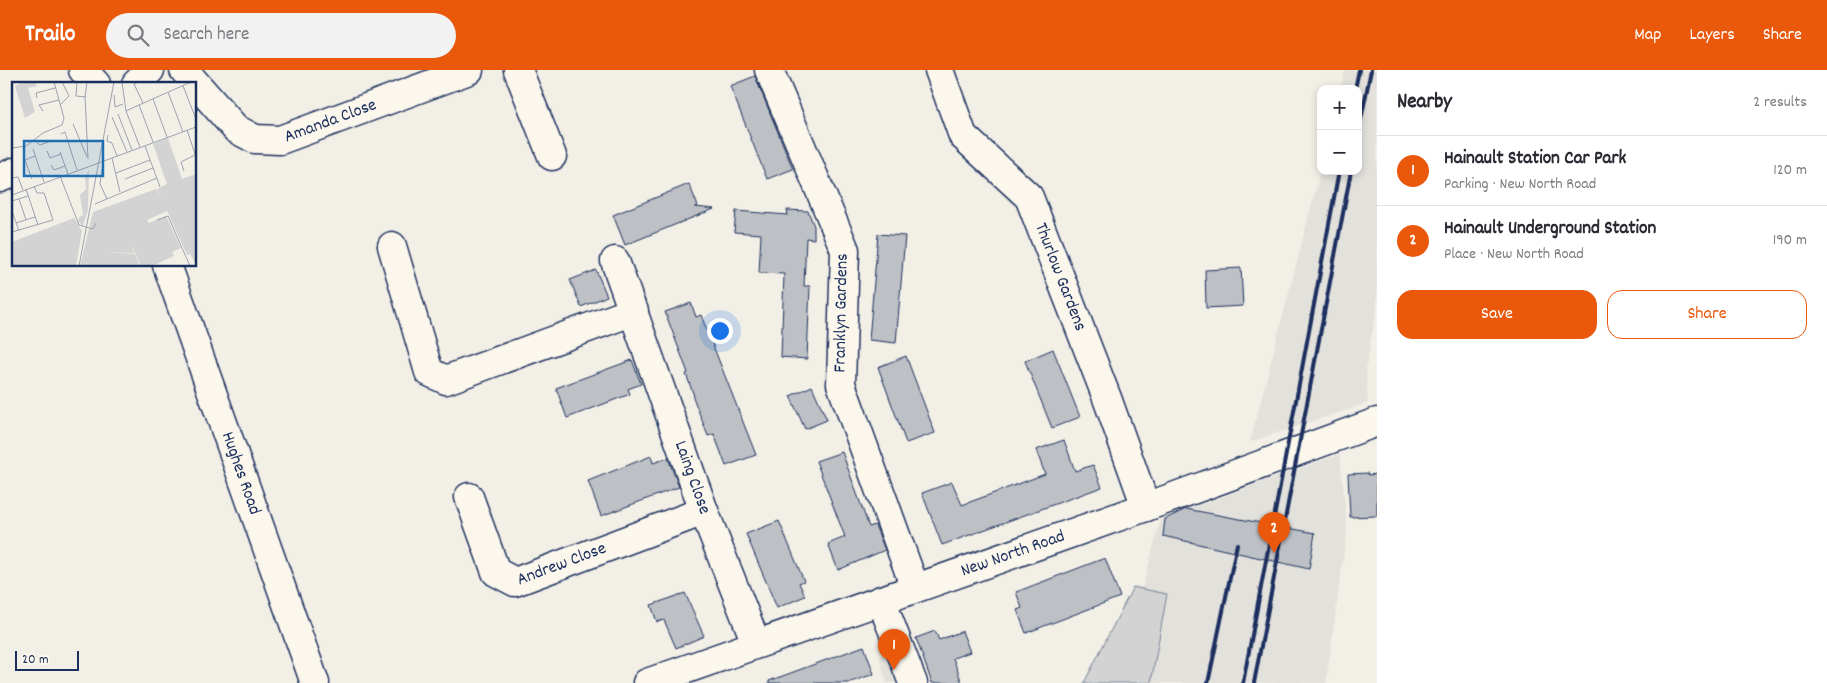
<!DOCTYPE html>
<meta charset="utf-8">
<style>
:root{--surface:#fff;--page:#f2f2f3;--text:#2b2b33;--muted:#7c7c81;--line:#e1e1e2;--accent:#ea580c}
body{margin:0;font-family:Dekko,sans-serif;background:var(--page);color:var(--text)}
.controls{position:absolute;right:15px;top:15px;display:grid;overflow:hidden;border-radius:10px;box-shadow:0 2px 8px #0003}
.controls button{width:45px;height:45px;display:grid;place-items:center;padding:0;border:0;border-bottom:1px solid var(--line);background:var(--surface);color:var(--text);font:25px sans-serif}
.scale{position:absolute;left:15px;bottom:12px;width:64px;box-sizing:border-box;padding-left:5px;border:2px solid #1b2f5e;border-top:0;font-size:14px;line-height:18px;white-space:nowrap;color:#1b2f5e;-webkit-text-stroke:4px #fbf7ec;paint-order:stroke}
.you{position:absolute;left:719px;top:260px;width:18px;height:18px;margin:-12px;border:4px solid #fff;border-radius:50%;background:#1a73e8;box-shadow:0 0 0 8px #1a73e833}
.badge{display:grid;place-items:center;width:32px;height:32px;border-radius:50%;background:var(--accent);color:#fff;font-size:16px;font-weight:700}
.pin{position:absolute;translate:-50% -41px;filter:drop-shadow(0 1px 2px #0008)}
.pin::after{content:'';position:absolute;top:26px;width:18px;height:15px;background:inherit;clip-path:polygon(0 0,100% 0,50% 100%)}
.list{margin:0;padding:0;list-style:none}
h2{display:flex;justify-content:space-between;align-items:center;height:65px;margin:0;padding:0 20px;font-size:21px}
h2 small{font-size:16px;font-weight:400;color:var(--muted)}
.list li{display:grid;grid-template-columns:32px 1fr auto;gap:15px;align-items:center;box-sizing:border-box;height:70px;padding:0 20px;border-top:1px solid var(--line)}
.list b{display:block;font-size:19px;white-space:nowrap}
.list p{margin:0;font-size:16px;white-space:nowrap;color:var(--muted)}
.list em{font-size:16px;font-style:normal;color:var(--muted)}
.actions{display:flex;gap:10px;padding:15px 20px}
.actions a{flex:1;padding:11px 0;border:1px solid var(--accent);border-radius:15px;text-align:center;font-size:18px;color:var(--accent)}
.actions .main{background:var(--accent);color:#fff}
.icon{flex:none;width:28px;height:28px;fill:none;stroke:currentColor;stroke-width:2;stroke-linecap:round;stroke-linejoin:round}
.map{position:relative;flex:none;width:1377px;height:613px;overflow:hidden}
header{display:flex;align-items:center;gap:30px;box-sizing:border-box;height:70px;padding:0 25px;background:var(--accent);color:#fff}
header strong{font-size:24px}
nav{display:flex;gap:28px;margin-inline-start:auto;font-size:18px}
.search{width:350px;height:45px;background:var(--page);display:flex;align-items:center;gap:12px;box-sizing:border-box;padding:0 18px;border-radius:28px;color:var(--muted);font-size:19px}
main{display:flex}
aside{flex:1;background:var(--surface)}
.map>svg:first-child{display:block}
</style>
<header>
<strong>Trailo</strong>
<div class="search"><svg class="icon" aria-label="search" viewBox="0 0 24 24"><circle cx="10" cy="10" r="6"/><path d="M15 15l6 6"/></svg>Search here</div>
<nav><a>Map</a><a>Layers</a><a>Share</a></nav>
</header>
<main>
<div class="map">
<svg width="1377" height="613" viewBox="0 0 1377 613">
<rect width="100%" height="100%" fill="#f2efe6"/>
<filter id="ink" filterUnits="userSpaceOnUse"><feTurbulence type="fractalNoise" baseFrequency=".02" numOctaves="2"/><feDisplacementMap in="SourceGraphic" scale="10" xChannelSelector="R" yChannelSelector="G"/><feConvolveMatrix kernelMatrix="1 2 1 2 8 2 1 2 1" color-interpolation-filters="sRGB"/></filter>
<g filter="url(#ink)">
<path fill="#e2e1dc" d="M 1345,0 L 1377,0 L 1377,237 L 1366,297 L 1368,333 L 1250,372 L 1321,99 L 1321,101 L 1358,101 L 1358,19 L 1341,19 Z
M 1340,384 L 1347,460 L 1326,613 L 1101,613 L 1121,597 L 1161,449 Z
M 898,577 L 910,613 L 887,613 L 879,587 Z"/>
<path fill="#d2d3d2" stroke="#768198" d="M 1133,517 L 1167,524 L 1151,613 L 1084,613 Z"/>
<path fill="#bdc0c4" stroke="#1b2f5e" d="M 755,6 L 793,99 L 767,109 L 730,16 Z
M 689,114 L 698,136 L 695,137 L 714,139 L 625,175 L 613,145 Z
M 787,140 L 808,141 L 814,156 L 814,169 L 806,168 L 804,216 L 810,216 L 807,289 L 781,287 L 784,204 L 759,203 L 761,164 L 734,162 L 736,141 L 788,145 Z
M 878,164 L 905,166 L 896,273 L 869,270 Z
M 1241,198 L 1243,236 L 1206,238 L 1205,200 Z
M 596,200 L 607,226 L 581,237 L 570,210 Z
M 691,233 L 696,247 L 701,245 L 756,385 L 726,396 L 714,364 L 708,366 L 693,327 L 694,326 L 686,304 L 688,303 L 665,242 Z
M 1053,279 L 1080,347 L 1052,358 L 1025,291 Z
M 906,286 L 935,363 L 906,373 L 878,297 Z
M 632,290 L 641,314 L 628,319 L 630,324 L 567,348 L 556,318 Z
M 812,316 L 827,350 L 805,359 L 790,326 Z
M 1064,370 L 1075,401 L 1093,395 L 1102,417 L 942,475 L 922,423 L 952,412 L 962,435 L 1045,404 L 1036,380 Z
M 842,382 L 869,457 L 875,455 L 885,480 L 838,500 L 828,474 L 845,467 L 816,391 Z
M 651,386 L 653,393 L 668,388 L 679,417 L 601,446 L 588,411 Z
M 1368,403 L 1368,405 L 1377,404 L 1377,446 L 1350,447 L 1348,404 Z
M 1186,439 L 1315,463 L 1309,499 L 1163,466 L 1165,449 Z
M 779,451 L 804,511 L 799,513 L 805,526 L 777,538 L 746,464 Z
M 1105,488 L 1120,527 L 1026,563 L 1017,540 L 1022,538 L 1016,522 Z
M 685,523 L 704,566 L 676,578 L 664,550 L 657,552 L 651,535 Z
M 935,561 L 939,570 L 962,561 L 970,582 L 953,588 L 962,613 L 932,613 L 916,568 Z
M 864,576 L 874,604 L 848,613 L 769,613 L 769,611 Z"/>
<g fill="none" stroke-linecap="round" stroke-linejoin="round">
<defs>
<g id="minor">
<path d="M 83,0 L 96,14"/>
<path id="s1" d="M 184,0 L 236,59 L 255,69 L 280,70 L 469,0"/>
<path d="M 518,0 L 552,86"/>
<path d="M 769,0 L 845,180 L 841,314 L 915,518"/>
<path id="s2" d="M 939,0 L 963,66 L 1029,127 L 1107,328 L 1146,437"/>
<path d="M 136,14 L 150,0"/>
<path d="M 0,108 L 14,102"/>
<path d="M 392,176 L 429,302 L 446,310 L 634,241"/>
<path id="s3" d="M 615,191 L 704,441 L 756,573"/>
<path id="s4" d="M 167,195 L 315,613"/>
<path id="s5" d="M 469,427 L 496,502 L 515,512 L 704,441"/>
<path d="M 881,530 L 913,613"/>
<path id="s6" d="M 647,613 L 1146,437 L 1377,352"/>
</g>
</defs>
<use href="#minor" stroke="#1b2f5e" stroke-width="31"/>
<use href="#minor" stroke="#fbf7ec" stroke-width="28"/>
<path stroke="#1b2f5e" stroke-width="4" d="M 1355,19 L 1359,0
M 1358,64 L 1371,0
M 1208,613 L 1237,474
M 1243,613 L 1339,101
M 1254,613 L 1351,101"/>
</g>
</g>
<g text-anchor="middle" dominant-baseline="central" stroke-width="4" stroke-linejoin="round" paint-order="stroke">
<g font-size="18" fill="#1b2f5e" stroke="#fbf7ec">
<text stroke="none"><textPath href="#s1" startOffset="179">Amanda Close</textPath></text>
<text stroke="none"><textPath href="#s2" startOffset="246">Thurlow Gardens</textPath></text>
<text transform="translate(842 243) rotate(-89)">Franklyn Gardens</text>
<text stroke="none"><textPath href="#s4" startOffset="221">Hughes Road</textPath></text>
<text stroke="none"><textPath href="#s3" startOffset="230">Laing Close</textPath></text>
<text stroke="none"><textPath href="#s6" startOffset="388">New North Road</textPath></text>
<text stroke="none"><textPath href="#s5" startOffset="151">Andrew Close</textPath></text>
</g>
</g>
<g transform="translate(12 12)">
<rect width="184" height="184" fill="#f2efe6"/>
<path d="M 11,0 L 23,0 L 25,4 L 16,6 L 23,30 L 13,36 L 3,4 ZM 156,56 L 170,97 L 184,92 L 184,183 L 178,172 L 175,173 L 155,129 L 135,138 L 137,141 L 154,134 L 169,166 L 160,170 L 162,174 L 140,184 L 129,184 L 119,162 L 122,171 L 93,170 L 123,172 L 128,184 L 76,184 L 74,179 L 75,184 L 68,184 L 81,130 L 144,107 L 149,115 L 145,107 L 155,102 L 141,62 ZM 77,88 L 76,128 L 71,144 L 66,139 L 67,135 L 71,133 L 68,113 L 74,107 L 73,96 ZM 62,136 L 70,149 L 64,184 L 0,184 L 0,160 Z" fill="#d2d3d2"/>
<path fill="none" stroke="#9ca2b0" stroke-width="1" d="M 65,0 L 64,14 L 73,15 L 75,0M 110,0 L 114,29M 126,0 L 122,2 L 131,21M 171,4 L 184,37M 156,10 L 171,50M 102,13 L 103,25 L 111,22M 73,14 L 76,77M 25,16 L 24,11 L 43,6M 141,17 L 155,55M 48,23 L 57,14 L 50,0M 127,23 L 179,0M 31,29 L 27,23 L 47,18M 106,32 L 120,68M 100,35 L 115,70M 61,42 L 75,75M 175,48 L 184,75M 49,52 L 53,50 L 65,88M 96,53 L 95,59 L 100,61 L 105,74M 22,58 L 28,63 L 42,58M 133,64 L 148,105M 128,65 L 114,29 L 127,23 L 141,60M 0,66 L 14,64 L 31,51 L 50,43 L 52,36 L 42,0M 21,67 L 32,100M 35,69 L 38,76 L 49,72M 48,70 L 56,92M 100,76 L 108,110M 39,83 L 42,88 L 53,84M 90,87 L 88,102 L 95,117M 172,89 L 169,80 L 183,73M 104,91 L 138,78M 48,94 L 67,143 L 81,147 L 84,141M 0,96 L 6,95 L 11,108M 20,97 L 13,78 L 23,74M 113,97 L 141,86M 14,107 L 26,143M 0,113 L 184,45M 7,117 L 14,138M 0,119 L 16,114M 83,122 L 145,96M 0,129 L 7,149M 145,138 L 156,134 L 178,184M 4,141 L 23,135M 0,150 L 41,138 L 32,111 L 25,111 L 22,104M 67,184 L 102,0"/>
<path fill="#1f6fb2" fill-opacity="0.15" stroke="#1f6fb2" stroke-width="2.5" d="M 12,59 L 91,59 L 91,94 L 12,94 Z"/>
<rect width="184" height="184" fill="none" stroke="#1b2f5e" stroke-width="2.5"/>
</g>
</svg>
<div class="controls">
<button>+</button>
<button>−</button>
</div>
<div class="scale">20 m</div>
<div class="you"></div>
<div class="pin badge" style="left:894px;top:600px">1</div>
<div class="pin badge" style="left:1274px;top:483px">2</div>
</div>
<aside>
<h2>Nearby<small>2 results</small></h2>
<ul class="list">
<li><span class="badge">1</span><div><b>Hainault Station Car Park</b><p>Parking · New North Road</p></div><em>120 m</em></li>
<li><span class="badge">2</span><div><b>Hainault Underground Station</b><p>Place · New North Road</p></div><em>190 m</em></li>
</ul>
<div class="actions"><a class="main">Save</a><a>Share</a></div>
</aside>
</main>
